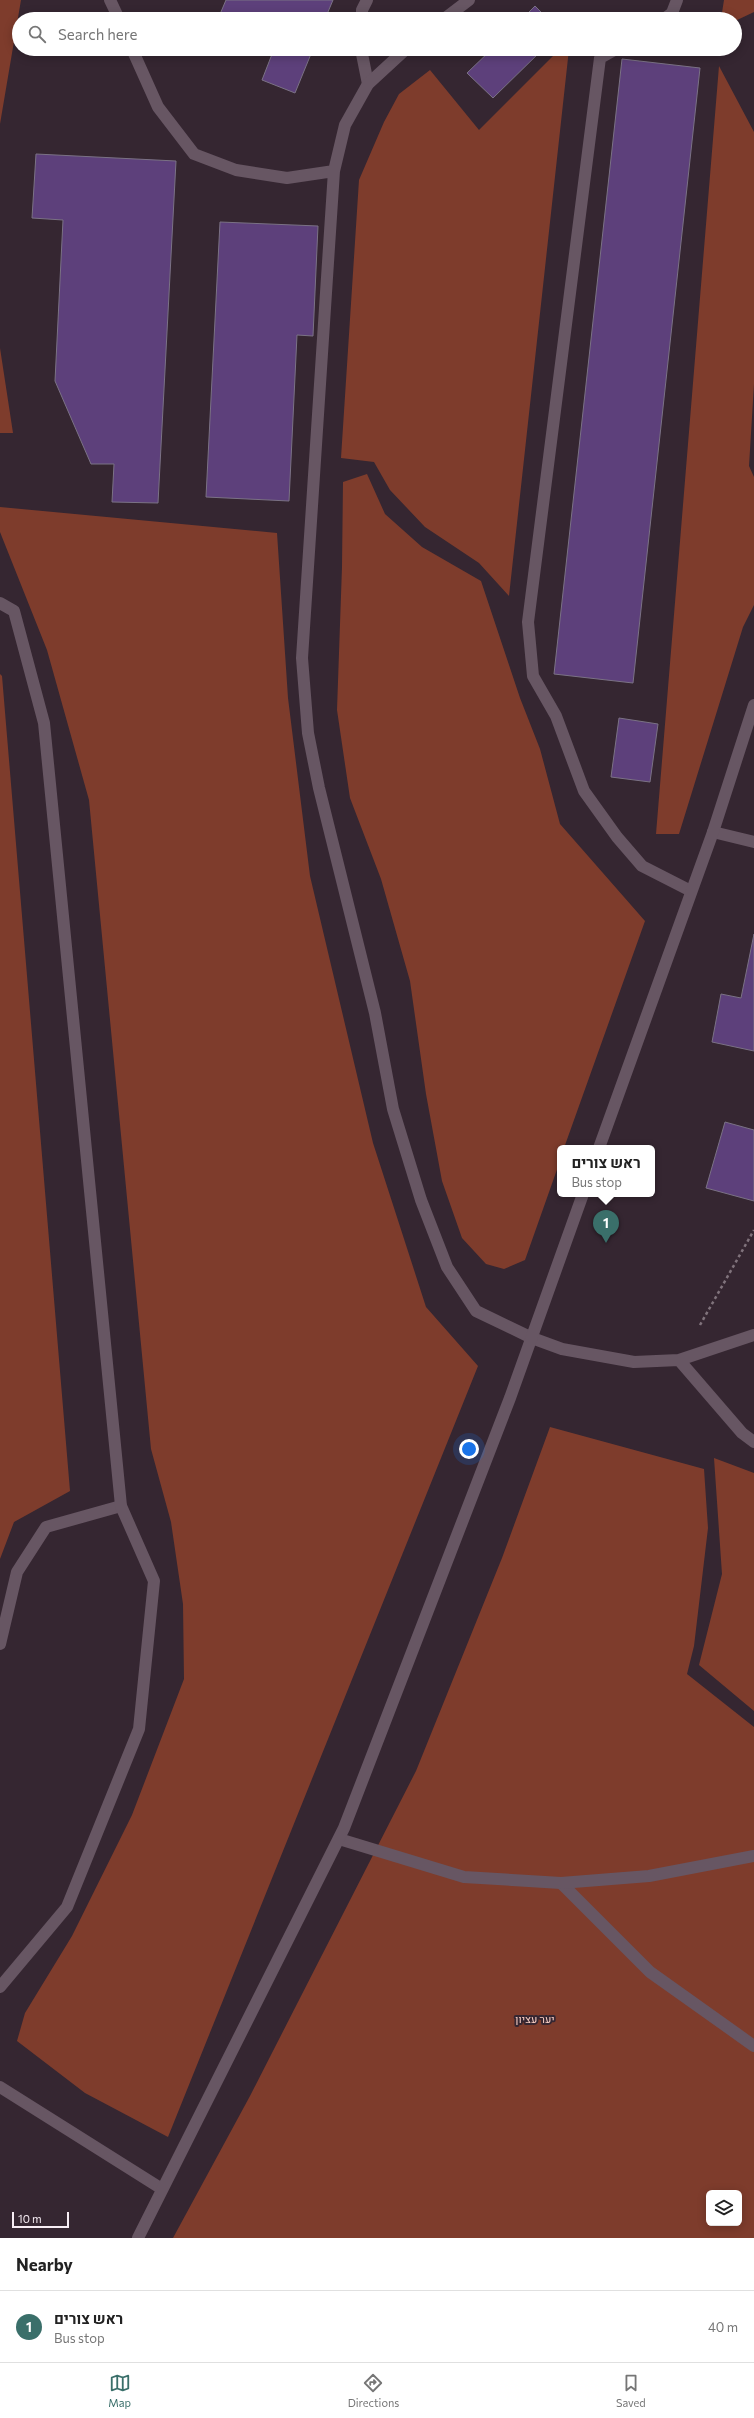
<!DOCTYPE html>
<meta charset="utf-8">
<style>
:root{--surface:#fff;--page:#f2f2f2;--text:#222;--muted:#767676;--line:#e0e0e0;--accent:#3a6f6a}
body{margin:0;font-family:Commissioner,Heebo,sans-serif;background:var(--page);color:var(--text)}
.controls{position:absolute;right:12px;bottom:12px;display:grid;overflow:hidden;border-radius:6px;box-shadow:0 2px 10px #0003}
.controls button{width:36px;height:36px;display:grid;place-items:center;padding:0;border:0;border-bottom:1px solid var(--line);background:var(--surface);color:var(--text);font:20px sans-serif}
.scale{position:absolute;left:12px;bottom:10px;width:57px;box-sizing:border-box;padding-left:4px;border:2px solid #f7edf4;border-top:0;font-size:11px;line-height:14px;white-space:nowrap;color:#f7edf4;-webkit-text-stroke:3px #352631;paint-order:stroke}
.you{position:absolute;left:469px;top:1449px;width:14px;height:14px;margin:-10px;border:3px solid #fff;border-radius:50%;background:#1a73e8;box-shadow:0 0 0 6px #1a73e833}
.badge{display:grid;place-items:center;width:26px;height:26px;border-radius:50%;background:var(--accent);color:#fff;font-size:13px;font-weight:700}
.pin{position:absolute;translate:-50% -33px;filter:drop-shadow(0 1px 2px #0008)}
.pin::after{content:'';position:absolute;top:21px;width:14px;height:12px;background:inherit;clip-path:polygon(0 0,100% 0,50% 100%)}
.popup{position:absolute;left:557px;top:1145px;width:98px;height:52px;box-sizing:border-box;display:grid;place-content:center;border-radius:6px;background:var(--surface);filter:drop-shadow(0 1px 3px #0005);font-size:13px;white-space:nowrap;color:var(--muted)}
.popup b{font-size:15px;color:var(--text)}
.popup::after{content:'';position:absolute;left:50%;top:100%;margin-left:-8px;border:8px solid transparent;border-top-color:var(--surface)}
.list{margin:0;padding:0;list-style:none}
h2{display:flex;justify-content:space-between;align-items:center;height:52px;margin:0;padding:0 16px;font-size:17px}
h2 small{font-size:13px;font-weight:400;color:var(--muted)}
.list li{display:grid;grid-template-columns:26px 1fr auto;gap:12px;align-items:center;box-sizing:border-box;height:72px;padding:0 16px;border-top:1px solid var(--line)}
.list b{display:block;font-size:15px;white-space:nowrap}
.list p{margin:0;font-size:13px;white-space:nowrap;color:var(--muted)}
.list em{font-size:13px;font-style:normal;color:var(--muted)}
.icon{flex:none;width:22px;height:22px;fill:none;stroke:currentColor;stroke-width:2;stroke-linecap:round;stroke-linejoin:round}
.map{position:relative;flex:none;width:754px;height:2238px;overflow:hidden}
.search{position:absolute;background:var(--surface);box-shadow:0 2px 10px #0003;left:12px;right:12px;top:12px;height:44px;display:flex;align-items:center;gap:10px;box-sizing:border-box;padding:0 14px;border-radius:22px;color:var(--muted);font-size:15px}
.sheet{height:124px;background:var(--surface)}
nav{display:flex;justify-content:space-around;align-items:center;box-sizing:border-box;height:56px;border-top:1px solid var(--line);background:var(--surface);font-size:11px;color:var(--muted)}
nav a{display:grid;justify-items:center;gap:2px}
nav .on{color:var(--accent)}
.map>svg:first-child{display:block}
</style>
<div class="map">
<svg width="754" height="2238" viewBox="0 0 754 2238">
<rect width="100%" height="100%" fill="#352631"/>
<path fill="#7e3c2c" fill-rule="evenodd" d="M 0,0 L 21,0 L 0,124 Z
M 724,0 L 754,0 L 754,12 L 735,21 L 735,19 L 721,19 Z
M 560,49 L 569,49 L 509,596 L 479,563 L 425,527 L 390,490 L 374,462 L 341,458 L 359,180 L 384,122 L 399,94 L 430,70 L 479,130 Z
M 719,66 L 754,132 L 754,384 L 749,466 L 754,477 L 754,605 L 743,627 L 679,834 L 656,834 Z
M 0,348 L 13,433 L 0,433 Z
M 367,474 L 385,514 L 422,547 L 481,581 L 520,698 L 540,749 L 560,824 L 645,921 L 564,1148 L 560,1148 L 560,1161 L 525,1260 L 504,1269 L 486,1264 L 462,1238 L 442,1181 L 426,1094 L 410,981 L 381,879 L 350,798 L 337,710 L 342,567 L 343,482 Z
M 0,507 L 277,533 L 288,698 L 310,876 L 373,1143 L 426,1307 L 478,1366 L 168,2137 L 85,2093 L 17,2041 L 25,2013 L 72,1936 L 132,1815 L 184,1679 L 183,1604 L 171,1522 L 151,1449 L 89,800 L 47,650 L 0,532 Z
M 0,674 L 2,676 L 70,1491 L 14,1522 L 0,1559 Z
M 550,1427 L 704,1469 L 708,1528 L 694,1646 L 687,1674 L 754,1727 L 754,2238 L 173,2238 L 250,2096 L 416,1771 L 502,1558 ZM 709,2193 L 739,2193 L 739,2223 L 709,2223 Z
M 714,1458 L 754,1473 L 754,1711 L 699,1665 L 722,1574 Z"/>
<path fill="#5d407b" stroke="#7b7285" d="M 226,0 L 333,0 L 325,19 L 218,19 Z
M 535,6 L 548,19 L 522,19 Z
M 274,49 L 313,49 L 295,93 L 262,80 Z
M 492,49 L 543,49 L 493,98 L 467,73 Z
M 622,59 L 700,68 L 633,683 L 554,674 Z
M 36,154 L 176,161 L 158,503 L 112,502 L 114,464 L 91,464 L 55,381 L 63,220 L 32,218 Z
M 220,222 L 318,226 L 313,336 L 297,335 L 289,501 L 206,497 Z
M 619,718 L 658,724 L 650,782 L 611,777 Z
M 754,934 L 754,1051 L 712,1042 L 721,994 L 741,998 Z
M 725,1122 L 754,1130 L 754,1201 L 706,1188 Z"/>
<g fill="none" stroke-linecap="round" stroke-linejoin="round">
<path stroke="#80737c" stroke-width="2.5" stroke-dasharray="3 3" stroke-linecap="butt" d="M 700,1325 L 754,1230"/>
<path stroke="#675663" stroke-width="12" d="M 362,19 L 362,10 L 367,0
M 664,19 L 672,13 L 677,0
M 361,49 L 368,84
M 616,49 L 600,58 L 528,622 L 533,676 L 556,716 L 584,791 L 617,837 L 642,866 L 691,891
M 0,1644 L 17,1572 L 46,1527 L 121,1506
M 561,1883 L 650,1972 L 754,2046"/>
<path stroke="#675663" stroke-width="12" d="M 110,0 L 119,19
M 444,19 L 469,0
M 132,49 L 158,107 L 194,154 L 236,170 L 287,178 L 334,171
M 406,49 L 368,84 L 345,125 L 334,171 L 302,658 L 308,733 L 319,788 L 375,1013 L 393,1109 L 421,1200 L 447,1267 L 476,1311 L 532,1338 L 562,1349 L 634,1362 L 679,1360 L 742,1433 L 754,1442
M 0,603 L 14,611 L 44,723 L 121,1506 L 154,1581 L 139,1729 L 67,1907 L 0,1987
M 713,832 L 754,842
M 679,1360 L 754,1335
M 339,1839 L 464,1877 L 561,1883 L 649,1876 L 754,1856
M 0,2087 L 162,2189"/>
<path stroke="#675663" stroke-width="12" d="M 599,1148 L 713,832 L 754,705
M 138,2238 L 344,1828 L 510,1398 L 583,1194"/>
</g>
<g text-anchor="middle" dominant-baseline="central" stroke-width="4" stroke-linejoin="round" paint-order="stroke">
<g font-size="11" fill="#f9cec3" stroke="#352631">
<text x="535" y="2018">יער עציון</text>
</g>
</g>
</svg>
<div class="controls">
<button><svg class="icon" aria-label="layers" viewBox="0 0 24 24"><path d="M12 4l9 5-9 5-9-5zM3 14l9 5 9-5"/></svg></button>
</div>
<div class="scale">10 m</div>
<div class="you"></div>
<div class="pin badge" style="left:606px;top:1243px">1</div>
<div class="popup"><b>ראש צורים</b>Bus stop</div>
<div class="search"><svg class="icon" aria-label="search" viewBox="0 0 24 24"><circle cx="10" cy="10" r="6"/><path d="M15 15l6 6"/></svg>Search here</div>
</div>
<section class="sheet">
<h2>Nearby<small></small></h2>
<ul class="list">
<li><span class="badge">1</span><div><b>ראש צורים</b><p>Bus stop</p></div><em>40 m</em></li>
</ul>
</section>
<nav>
<a class="on"><svg class="icon" aria-label="map" viewBox="0 0 24 24"><path d="M3 6l6-2 6 2 6-2v14l-6 2-6-2-6 2zM9 4v14M15 6v14"/></svg>Map</a>
<a><svg class="icon" aria-label="directions" viewBox="0 0 24 24"><path d="M12 3l9 9-9 9-9-9zM9 14v-3h6M13 9l2 2-2 2"/></svg>Directions</a>
<a><svg class="icon" aria-label="saved" viewBox="0 0 24 24"><path d="M7 4h10v16l-5-4-5 4z"/></svg>Saved</a>
</nav>
